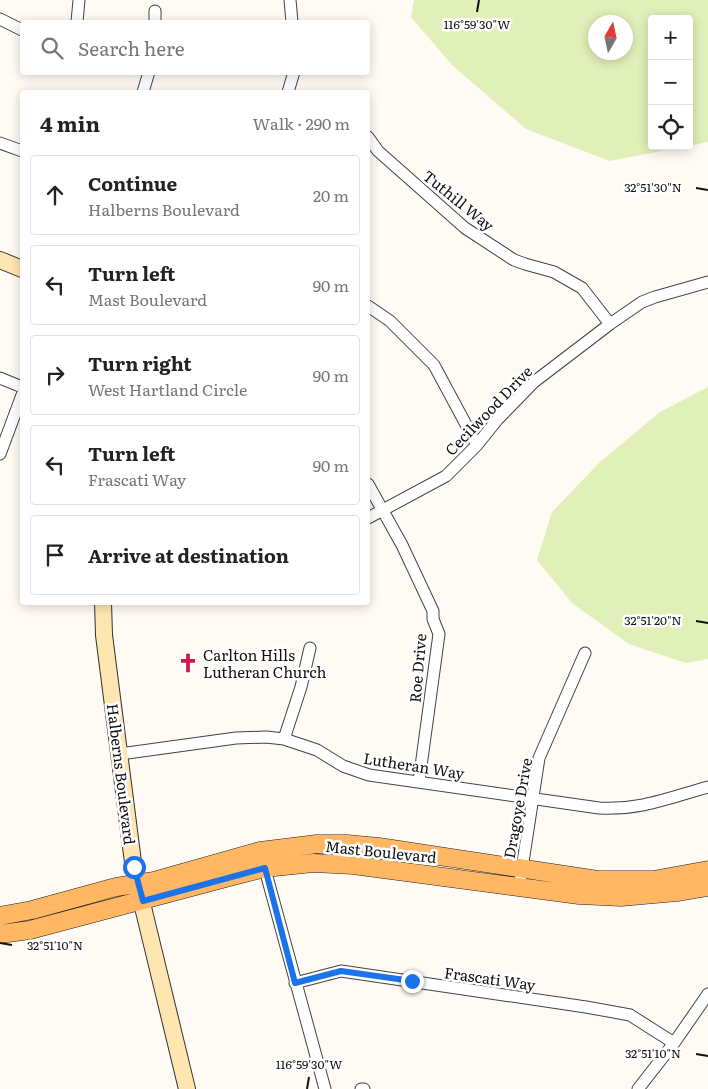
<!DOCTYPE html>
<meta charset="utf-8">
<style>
:root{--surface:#fff;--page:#f2f2f2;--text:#222;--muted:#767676;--line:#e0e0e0}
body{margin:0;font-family:Literata,serif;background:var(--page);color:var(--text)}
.controls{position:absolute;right:15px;top:15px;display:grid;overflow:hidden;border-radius:5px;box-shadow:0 2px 12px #0003}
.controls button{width:45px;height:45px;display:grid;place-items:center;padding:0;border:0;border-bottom:1px solid var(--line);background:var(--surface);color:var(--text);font:25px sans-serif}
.compass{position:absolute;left:588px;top:15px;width:45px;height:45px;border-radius:50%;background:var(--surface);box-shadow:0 2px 12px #0003;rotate:9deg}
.stop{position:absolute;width:15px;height:15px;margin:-11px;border:4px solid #1a73e8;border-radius:50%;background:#fff}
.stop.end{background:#1a73e8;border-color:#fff;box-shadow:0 1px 5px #0008}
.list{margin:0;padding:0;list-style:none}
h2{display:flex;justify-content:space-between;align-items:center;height:65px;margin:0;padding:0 20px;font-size:21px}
h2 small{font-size:16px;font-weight:400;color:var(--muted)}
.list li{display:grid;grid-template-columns:32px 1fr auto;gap:15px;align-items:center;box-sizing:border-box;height:80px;margin:0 10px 10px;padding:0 10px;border:1px solid var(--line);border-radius:5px}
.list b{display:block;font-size:19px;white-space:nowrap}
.list p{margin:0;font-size:16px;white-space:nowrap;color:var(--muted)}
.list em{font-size:16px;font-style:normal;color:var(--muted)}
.icon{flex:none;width:28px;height:28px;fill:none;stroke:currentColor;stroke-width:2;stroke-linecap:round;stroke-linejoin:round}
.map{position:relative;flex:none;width:708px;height:1089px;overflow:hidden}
.search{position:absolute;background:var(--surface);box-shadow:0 2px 12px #0003;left:20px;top:20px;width:350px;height:55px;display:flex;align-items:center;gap:12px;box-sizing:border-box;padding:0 18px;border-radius:5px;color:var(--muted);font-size:19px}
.panel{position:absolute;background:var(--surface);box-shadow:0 2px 12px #0003;left:20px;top:90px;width:350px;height:515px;border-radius:5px}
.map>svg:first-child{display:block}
</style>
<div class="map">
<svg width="708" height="1089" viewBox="0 0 708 1089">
<rect width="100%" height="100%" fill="#fffaf4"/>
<path fill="#e1efb8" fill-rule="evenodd" d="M 414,0 L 708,0 L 708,142 L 689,146 L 689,19 L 652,19 L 652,146 L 687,146 L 610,161 L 526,129 L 452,65 L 411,17 ZM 596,22 L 626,22 L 626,52 L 596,52 Z
M 708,387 L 708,659 L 686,663 L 629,644 L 572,603 L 537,560 L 552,512 L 600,462 L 660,412 Z"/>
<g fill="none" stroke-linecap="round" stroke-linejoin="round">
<defs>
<path id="street" d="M 290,0 L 292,22
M 155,11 L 155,22
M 0,19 L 22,30
M 77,22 L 79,0
M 143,92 L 149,72
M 288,92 L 294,72
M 368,137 L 378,151 L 465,228 L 514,260 L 525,264 L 554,272 L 582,288 L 610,324
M 0,143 L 22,151
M 368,306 L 390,321 L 434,365 L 477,445
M 0,378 L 22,387
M 0,454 L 22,395
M 368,484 L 402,545 L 433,611 L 433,619 L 439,634 L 419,781
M 368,518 L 446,476 L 477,445 L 497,420 L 534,382 L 610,324 L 642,302 L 655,297 L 708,282
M 284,739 L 301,687 L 310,648
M 120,754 L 236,738 L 266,737 L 284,739 L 317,750 L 343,766 L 369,775 L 599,808 C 642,810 668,798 708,787
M 263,862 L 325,1089
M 519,888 L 539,758 L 585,653
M 295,983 L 341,971 L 586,1007 L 630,1015 L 674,1043
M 361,1089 L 364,1089
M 638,1089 L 674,1043 L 708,994"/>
<path id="secondary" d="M 0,260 L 22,269
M 103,602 L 104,635 L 134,870 L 187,1089"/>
<path id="primary" d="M 0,916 L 32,910 L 116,887 L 154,881 L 260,851 L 317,844 L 347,844 L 379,847 L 598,880 L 653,880 L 708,870
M 0,934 L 30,930 L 233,876 L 265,868 L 313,863 L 353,865 L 579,895 L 621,897 L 677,892 L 708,887"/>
</defs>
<use href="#street" stroke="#434343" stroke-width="13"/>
<use href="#secondary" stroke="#323232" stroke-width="18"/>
<use href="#primary" stroke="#212121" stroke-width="19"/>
<use href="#street" stroke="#fff" stroke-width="11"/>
<use href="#secondary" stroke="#ffe5af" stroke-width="16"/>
<use href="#primary" stroke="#ffb764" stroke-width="18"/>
</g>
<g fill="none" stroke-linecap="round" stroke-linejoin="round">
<path stroke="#1a73e8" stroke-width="6" d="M 134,867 L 143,901 L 265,868 L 295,983 L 341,971 L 412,981"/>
</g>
<path fill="none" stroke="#101010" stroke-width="2" d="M 477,12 L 479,0M 696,188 L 708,190M 696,621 L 708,623M 0,943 L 12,945M 696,1054 L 708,1056M 307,1089 L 309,1077"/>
<defs>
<symbol id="church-bare" viewBox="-9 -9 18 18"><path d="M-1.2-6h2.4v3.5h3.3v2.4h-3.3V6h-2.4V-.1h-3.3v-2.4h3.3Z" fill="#d21749" stroke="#fff" stroke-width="2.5" paint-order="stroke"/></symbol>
</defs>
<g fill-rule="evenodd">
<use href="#church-bare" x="174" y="649" width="28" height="28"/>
</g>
<g text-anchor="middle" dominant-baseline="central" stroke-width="5" stroke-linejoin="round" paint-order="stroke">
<g font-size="15" fill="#101010" stroke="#fff">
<text transform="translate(459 200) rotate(39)">Tuthill Way</text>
<text transform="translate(488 410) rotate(-46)">Cecilwood Drive</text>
<text transform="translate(417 668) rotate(-85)">Roe Drive</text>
<text transform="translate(414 765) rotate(9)">Lutheran Way</text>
<text transform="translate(122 774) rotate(83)">Halberns Boulevard</text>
<text transform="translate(517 808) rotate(-80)">Dragoye Drive</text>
<text transform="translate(381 851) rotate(6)">Mast Boulevard</text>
<text transform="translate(490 978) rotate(8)">Frascati Way</text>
</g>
<g font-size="15" fill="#101010" stroke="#fff" text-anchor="start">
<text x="203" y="654">Carlton Hills<tspan x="203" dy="17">Lutheran Church</tspan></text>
</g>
</g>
<g font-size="12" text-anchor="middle" fill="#101010" stroke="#fff" stroke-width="5" stroke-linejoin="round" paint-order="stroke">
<text x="477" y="29">116°59'30"W</text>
<text x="653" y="192">32°51'30"N</text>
<text x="653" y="625">32°51'20"N</text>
<text x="55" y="950">32°51'10"N</text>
<text x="653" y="1058">32°51'10"N</text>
<text x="309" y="1069">116°59'30"W</text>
</g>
</svg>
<div class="controls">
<button>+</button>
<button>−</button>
<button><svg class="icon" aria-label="locate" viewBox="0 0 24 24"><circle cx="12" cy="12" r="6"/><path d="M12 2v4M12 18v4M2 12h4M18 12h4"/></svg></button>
</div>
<svg class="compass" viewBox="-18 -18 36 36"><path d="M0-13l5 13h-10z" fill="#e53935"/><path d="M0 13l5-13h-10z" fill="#767676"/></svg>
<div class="stop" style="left:134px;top:867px"></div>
<div class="stop end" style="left:412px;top:981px"></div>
<div class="search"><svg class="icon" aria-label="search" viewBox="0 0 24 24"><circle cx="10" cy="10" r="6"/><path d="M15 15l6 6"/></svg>Search here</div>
<section class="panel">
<h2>4 min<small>Walk · 290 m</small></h2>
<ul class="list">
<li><svg class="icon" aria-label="ahead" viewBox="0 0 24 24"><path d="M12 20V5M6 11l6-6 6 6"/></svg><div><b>Continue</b><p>Halberns Boulevard</p></div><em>20 m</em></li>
<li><svg class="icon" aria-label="left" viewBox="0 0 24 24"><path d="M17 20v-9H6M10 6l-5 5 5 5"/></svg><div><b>Turn left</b><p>Mast Boulevard</p></div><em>90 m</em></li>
<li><svg class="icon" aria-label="right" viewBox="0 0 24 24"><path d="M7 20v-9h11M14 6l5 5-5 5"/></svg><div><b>Turn right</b><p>West Hartland Circle</p></div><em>90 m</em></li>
<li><svg class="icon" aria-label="left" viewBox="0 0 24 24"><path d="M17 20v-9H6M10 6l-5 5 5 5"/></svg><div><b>Turn left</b><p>Frascati Way</p></div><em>90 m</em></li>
<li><svg class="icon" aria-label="arrive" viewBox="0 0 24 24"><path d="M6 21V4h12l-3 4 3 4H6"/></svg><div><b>Arrive at destination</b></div></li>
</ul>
</section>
</div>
